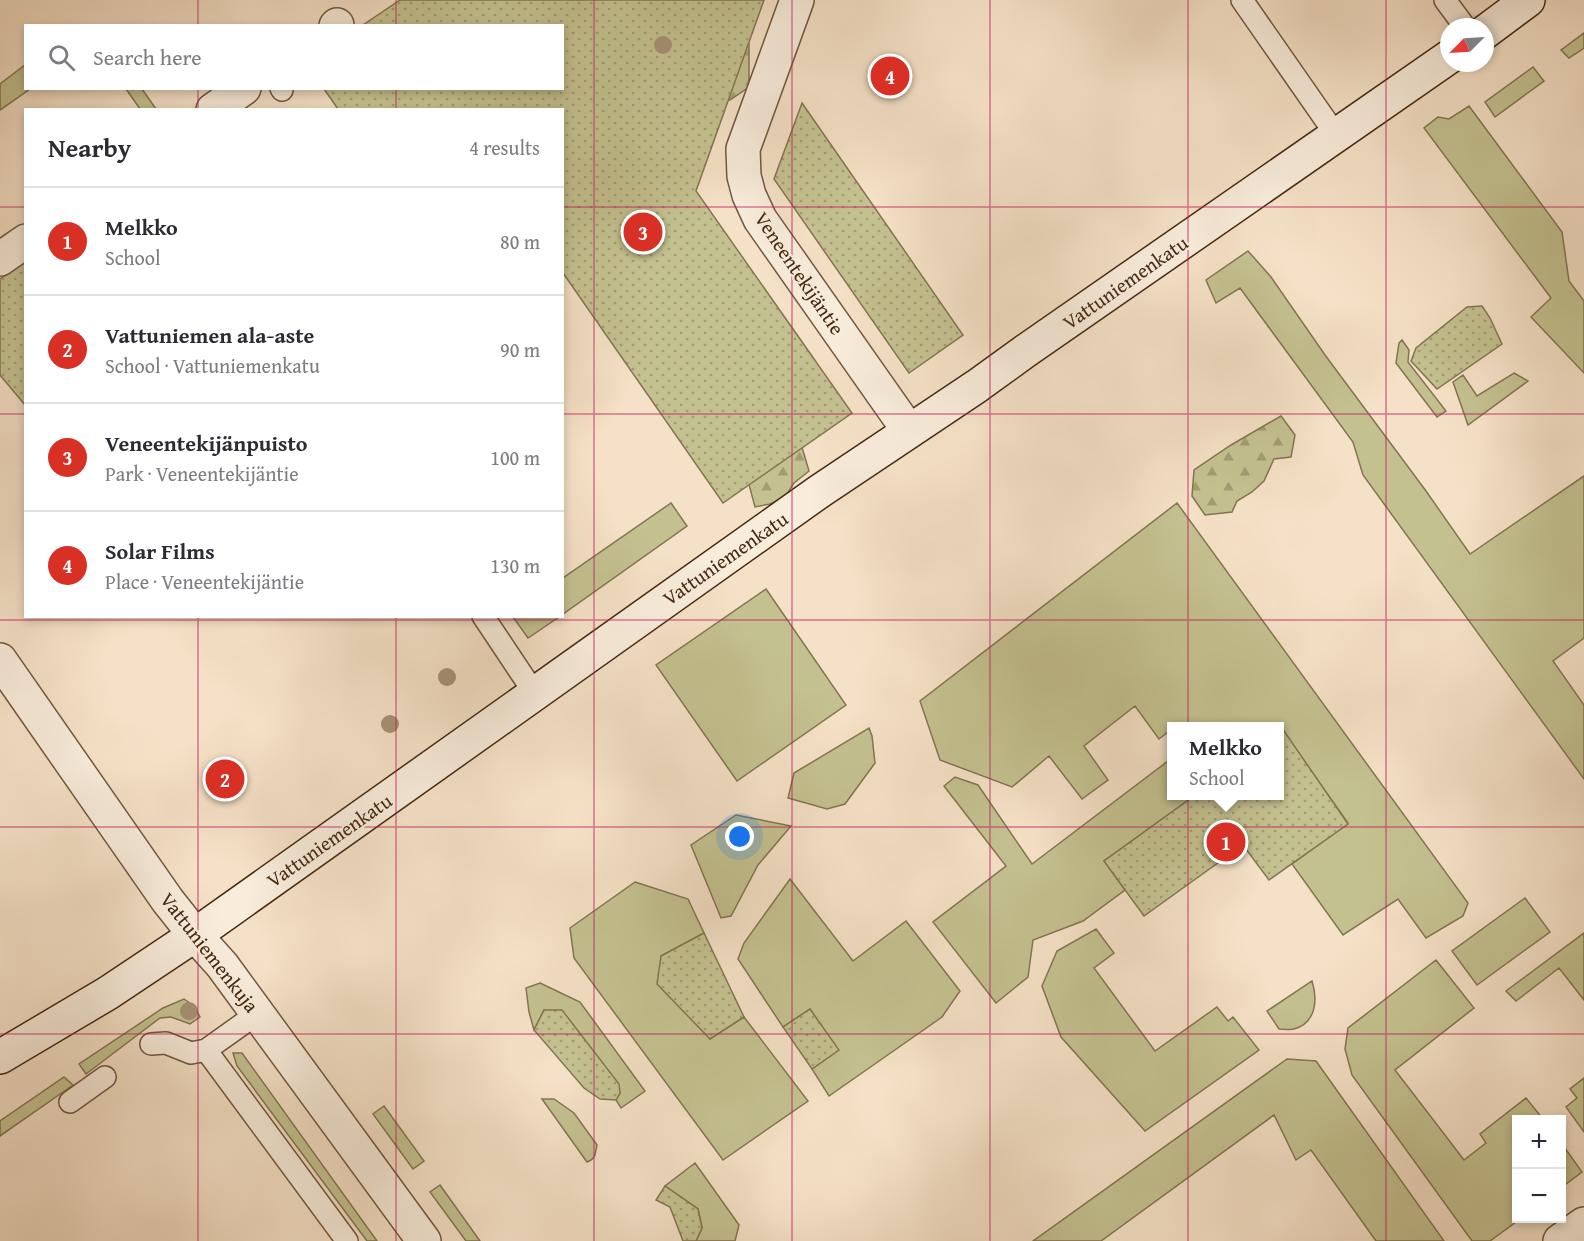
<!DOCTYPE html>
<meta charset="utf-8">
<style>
:root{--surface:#fff;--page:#f2f2f3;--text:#2b2b33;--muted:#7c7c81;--line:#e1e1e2;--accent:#d93025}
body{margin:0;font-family:"Gentium Book Plus",serif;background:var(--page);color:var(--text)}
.controls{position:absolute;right:18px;bottom:18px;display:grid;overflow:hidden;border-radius:0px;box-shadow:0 3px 9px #0003}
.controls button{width:54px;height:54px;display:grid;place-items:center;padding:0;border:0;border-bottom:2px solid var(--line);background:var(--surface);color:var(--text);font:30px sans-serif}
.compass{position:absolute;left:1440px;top:18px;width:54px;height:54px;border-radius:50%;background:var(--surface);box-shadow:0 3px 9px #0003;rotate:246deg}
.you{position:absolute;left:740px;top:837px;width:21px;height:21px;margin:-15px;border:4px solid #fff;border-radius:50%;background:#1a73e8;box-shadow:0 0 0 9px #1a73e833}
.badge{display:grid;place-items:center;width:39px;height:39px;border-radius:50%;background:var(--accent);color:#fff;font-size:20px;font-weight:700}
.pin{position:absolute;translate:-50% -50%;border:3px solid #fff;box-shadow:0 2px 6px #0006}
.popup{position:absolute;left:1167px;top:722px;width:117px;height:78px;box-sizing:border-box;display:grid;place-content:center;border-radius:0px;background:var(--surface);filter:drop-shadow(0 2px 4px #0005);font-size:20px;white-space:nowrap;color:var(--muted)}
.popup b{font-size:22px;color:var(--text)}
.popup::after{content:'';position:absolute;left:50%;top:100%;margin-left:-12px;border:12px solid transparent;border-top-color:var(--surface)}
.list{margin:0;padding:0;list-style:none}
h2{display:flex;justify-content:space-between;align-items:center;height:78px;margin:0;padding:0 24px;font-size:26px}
h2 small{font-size:20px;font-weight:400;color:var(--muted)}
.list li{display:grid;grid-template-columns:39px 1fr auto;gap:18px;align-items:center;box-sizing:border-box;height:108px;padding:0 24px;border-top:2px solid var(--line)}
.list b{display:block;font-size:22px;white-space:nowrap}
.list p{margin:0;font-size:20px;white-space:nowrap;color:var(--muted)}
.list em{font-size:20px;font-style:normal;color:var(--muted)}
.icon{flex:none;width:33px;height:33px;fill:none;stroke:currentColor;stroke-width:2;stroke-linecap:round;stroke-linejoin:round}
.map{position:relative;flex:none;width:1584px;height:1241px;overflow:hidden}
.search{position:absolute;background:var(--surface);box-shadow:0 3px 9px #0003;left:24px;top:24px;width:540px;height:66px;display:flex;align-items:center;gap:15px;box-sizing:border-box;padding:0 21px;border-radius:0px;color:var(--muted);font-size:22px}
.panel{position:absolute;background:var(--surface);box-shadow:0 3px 9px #0003;left:24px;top:108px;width:540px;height:510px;border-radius:0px}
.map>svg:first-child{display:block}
</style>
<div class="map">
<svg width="1584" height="1241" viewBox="0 0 1584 1241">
<defs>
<pattern id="forest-firs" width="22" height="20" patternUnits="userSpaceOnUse" patternTransform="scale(1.5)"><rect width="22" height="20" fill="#c4c190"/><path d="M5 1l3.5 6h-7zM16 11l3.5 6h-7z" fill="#a19d74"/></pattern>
<pattern id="park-dots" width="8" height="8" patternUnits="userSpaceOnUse" patternTransform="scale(1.5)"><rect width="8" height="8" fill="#c4c190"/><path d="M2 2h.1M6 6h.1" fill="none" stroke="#a19d74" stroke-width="1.8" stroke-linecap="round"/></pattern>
</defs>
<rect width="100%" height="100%" fill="#f5e1c7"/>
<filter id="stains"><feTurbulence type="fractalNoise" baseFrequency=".00333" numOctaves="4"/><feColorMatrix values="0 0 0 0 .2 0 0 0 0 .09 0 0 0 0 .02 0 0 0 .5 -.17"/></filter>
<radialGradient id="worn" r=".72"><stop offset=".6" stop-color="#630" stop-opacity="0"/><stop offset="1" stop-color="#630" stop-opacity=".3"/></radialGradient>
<path fill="#c4c190" stroke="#847551" stroke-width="1.5" d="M 1584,33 L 1584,48 L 1569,58 L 1561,50 Z
M 25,65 L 26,88 L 30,89 L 0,110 L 0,84 Z
M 1533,67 L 1544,81 L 1495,117 L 1485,102 Z
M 126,89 L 142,89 L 156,109 L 140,109 Z
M 1469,106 L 1562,232 L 1569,281 L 1584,301 L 1584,373 L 1531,317 L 1551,298 L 1424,128 L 1438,117 L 1449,119 Z
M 1248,251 L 1271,277 L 1325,355 L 1426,491 L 1470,554 L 1584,476 L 1584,638 L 1553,661 L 1584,705 L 1584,779 L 1363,475 L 1353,442 L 1240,288 L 1216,303 L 1206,280 Z
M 1402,340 L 1409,350 L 1408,362 L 1446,411 L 1437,417 L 1396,363 L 1399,343 Z
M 1514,373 L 1528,381 L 1468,425 L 1453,382 L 1463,375 L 1477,396 Z
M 671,503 L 687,526 L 563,614 L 563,578 Z
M 1177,503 L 1468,903 L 1463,916 L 1426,938 L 1398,899 L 1343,935 L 1292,864 L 1348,823 L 1283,731 L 1280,733 L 1280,726 L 1182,726 L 1179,723 L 1175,726 L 1172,726 L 1172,729 L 1159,739 L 1135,706 L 1084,746 L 1108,780 L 1082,799 L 1049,756 L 1012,787 L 940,760 L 920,701 Z
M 766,589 L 846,705 L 737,781 L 656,665 Z
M 513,617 L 559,617 L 528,638 Z
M 869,728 L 872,736 L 875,763 L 845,804 L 827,809 L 788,798 L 794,773 Z
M 1172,758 L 1172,796 L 1194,796 L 1104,861 L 1125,890 L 1083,921 L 1033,940 L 1028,977 L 996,1003 L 933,922 L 1006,866 L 944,786 L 955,777 L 978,785 L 1032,864 Z
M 736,815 L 791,826 L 758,865 L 731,916 L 721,918 L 691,845 Z
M 790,879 L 853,961 L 906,921 L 960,991 L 942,1017 L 829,1096 L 812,1069 L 838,1050 L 810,1009 L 783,1027 L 738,959 L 744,943 Z
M 635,882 L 688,899 L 704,933 L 661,956 L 710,1039 L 744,1017 L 808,1101 L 723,1160 L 574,958 L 570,928 Z
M 1525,898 L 1550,932 L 1477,985 L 1452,951 Z
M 1096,929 L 1114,953 L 1094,968 L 1155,1051 L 1217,1007 L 1228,1021 L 1233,1017 L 1259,1050 L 1145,1131 L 1061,1037 L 1042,986 L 1057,951 Z
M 1584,933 L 1584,1000 L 1559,968 L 1516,1001 L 1506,991 Z
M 1436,960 L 1474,1008 L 1395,1070 L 1464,1160 L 1486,1143 L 1480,1134 L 1526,1098 L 1543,1119 L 1516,1120 L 1516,1218 L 1520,1219 L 1490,1241 L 1472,1241 L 1352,1075 L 1345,1049 L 1348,1028 Z
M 1312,981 C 1318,1000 1316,1023 1294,1029 C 1290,1030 1283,1029 1279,1029 L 1267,1011 Z
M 540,983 L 580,1002 L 645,1091 L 621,1108 L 616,1100 L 620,1093 L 544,1010 L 534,1030 L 529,1012 L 526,988 Z
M 184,999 L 194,1006 L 200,1017 L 190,1024 L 171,1017 L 160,1018 L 86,1074 L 79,1064 L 163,1008 Z
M 233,1053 L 242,1053 L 377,1241 L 367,1241 L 237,1066 Z
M 1287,1059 L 1316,1061 L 1444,1241 L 1376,1241 L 1311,1150 L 1296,1160 L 1274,1115 L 1101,1241 L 1033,1241 Z
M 64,1077 L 73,1085 L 0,1136 L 0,1121 Z
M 1584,1078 L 1584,1132 L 1566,1107 L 1577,1098 L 1570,1089 Z
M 542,1099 L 554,1099 L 574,1113 L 597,1145 C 595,1154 596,1159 587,1162 Z
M 384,1106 L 424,1161 L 413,1169 L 373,1114 Z
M 1562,1144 L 1582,1172 L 1562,1187 Z
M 695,1163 L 739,1225 L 735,1241 L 696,1241 L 702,1228 L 698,1209 L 665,1186 Z
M 440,1185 L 480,1241 L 466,1241 L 430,1192 Z"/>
<path fill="url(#forest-firs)" stroke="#847551" stroke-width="1.5" d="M 733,35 L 749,44 L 749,87 L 730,100 L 718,100 Z
M 774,304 L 787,321 L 813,358 L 799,437 L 809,471 L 794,483 L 785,497 L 770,504 L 755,507 L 748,481 Z
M 1281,416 L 1295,435 L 1291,457 L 1274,459 L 1264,481 L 1252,492 L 1237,501 L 1232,512 L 1205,515 L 1192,496 L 1194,470 L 1231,445 Z"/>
<path fill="url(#park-dots)" stroke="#847551" stroke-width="1.5" d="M 400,0 L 764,0 L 696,191 L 852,413 L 723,503 L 563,273 L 562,110 L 338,109 L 324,89 L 562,88 L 562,26 L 363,25 Z
M 802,103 L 963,335 L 909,373 L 774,179 Z
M 25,262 L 25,405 L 0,375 L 0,279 Z
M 1482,306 L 1490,318 L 1502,344 L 1437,389 L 1411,361 L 1416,348 L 1467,307 Z
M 1284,731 L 1348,824 L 1269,880 L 1243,845 L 1144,916 L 1104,861 L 1194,796 L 1280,796 L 1280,733 Z
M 704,933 L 744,1017 L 710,1039 L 657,984 L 661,956 Z
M 810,1009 L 839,1050 L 812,1069 L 783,1027 Z
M 544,1010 L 562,1010 L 619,1084 L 620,1093 L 616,1100 L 600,1099 L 584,1088 L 534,1030 Z
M 665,1186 L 698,1209 L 702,1228 L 696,1241 L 683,1241 L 670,1207 L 656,1200 Z"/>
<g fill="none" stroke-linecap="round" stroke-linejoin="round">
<defs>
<path id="lane" d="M 1242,0 L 1336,135
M 1445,0 L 1465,27
M 281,88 L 282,90
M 483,616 L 535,694
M 151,1044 L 166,1043 L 191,1053 L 206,1050 L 258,1013
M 206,1050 L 347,1241
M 70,1102 L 105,1077"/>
<path id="street" d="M 797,0 L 743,149 L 744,176 L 749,195 L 760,219 L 909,431
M 336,26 L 337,25
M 213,110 L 244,88
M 0,259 L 26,241
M 0,660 L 168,901 L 195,935 L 222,965 L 424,1241
M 1560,1241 L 1584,1224"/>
<path id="secondary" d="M 1485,32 L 1528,0
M 0,1057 L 108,993 L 195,935 L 820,491 L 977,386 L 1024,352 L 1449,57"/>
</defs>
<use href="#lane" stroke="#71573f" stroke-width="24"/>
<use href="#street" stroke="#71573f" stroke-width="36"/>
<use href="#secondary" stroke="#452912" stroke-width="36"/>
<use href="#lane" stroke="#f8ecdb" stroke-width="21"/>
<use href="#street" stroke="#f8ecdb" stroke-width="33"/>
<use href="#secondary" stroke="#f8ecdb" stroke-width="33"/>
</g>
<g fill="#a69175">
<circle cx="663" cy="45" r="9"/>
<circle cx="447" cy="677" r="9"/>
<circle cx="390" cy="724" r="9"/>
<circle cx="189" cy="1011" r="9"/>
</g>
<path fill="none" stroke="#c2185b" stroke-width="1.5" stroke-opacity="0.55" d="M 198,0 L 198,26M 396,0 L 396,26M 594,0 L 594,1241M 792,0 L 792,1241M 990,0 L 990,1241M 1188,0 L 1188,1241M 1386,0 L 1386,1241M 198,88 L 198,110M 396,88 L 396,110M 0,207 L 26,207M 562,207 L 1584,207M 0,414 L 26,414M 562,414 L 1584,414M 198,616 L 198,1241M 396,616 L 396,1241M 0,620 L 1584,620M 0,827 L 1584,827M 0,1034 L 1584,1034"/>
<g text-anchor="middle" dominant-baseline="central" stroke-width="4.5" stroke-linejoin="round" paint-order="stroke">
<g font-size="20" fill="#452912" stroke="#f8ecdb">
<text transform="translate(800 273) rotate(56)">Veneentekijäntie</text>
<text transform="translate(1125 282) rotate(-35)">Vattuniemenkatu</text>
<text transform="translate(725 558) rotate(-35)">Vattuniemenkatu</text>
<text transform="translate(329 840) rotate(-35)">Vattuniemenkatu</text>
<text transform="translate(210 952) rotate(52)">Vattuniemenkuja</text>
</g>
</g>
<rect width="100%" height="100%" filter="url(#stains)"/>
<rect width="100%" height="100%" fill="url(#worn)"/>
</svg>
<div class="controls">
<button>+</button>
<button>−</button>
</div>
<svg class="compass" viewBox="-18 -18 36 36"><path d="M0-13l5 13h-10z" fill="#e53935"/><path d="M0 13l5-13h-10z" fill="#7c7c81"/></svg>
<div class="you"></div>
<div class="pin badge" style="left:1226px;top:842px">1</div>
<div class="popup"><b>Melkko</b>School</div>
<div class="pin badge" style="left:225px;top:779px">2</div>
<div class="pin badge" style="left:643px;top:232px">3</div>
<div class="pin badge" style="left:890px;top:76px">4</div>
<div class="search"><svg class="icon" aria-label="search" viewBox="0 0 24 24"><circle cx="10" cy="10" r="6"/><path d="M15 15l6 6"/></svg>Search here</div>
<section class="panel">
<h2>Nearby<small>4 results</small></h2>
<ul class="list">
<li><span class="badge">1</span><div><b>Melkko</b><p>School</p></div><em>80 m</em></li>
<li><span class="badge">2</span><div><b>Vattuniemen ala-aste</b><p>School · Vattuniemenkatu</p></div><em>90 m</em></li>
<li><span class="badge">3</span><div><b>Veneentekijänpuisto</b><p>Park · Veneentekijäntie</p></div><em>100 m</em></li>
<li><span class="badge">4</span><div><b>Solar Films</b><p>Place · Veneentekijäntie</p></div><em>130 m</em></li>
</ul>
</section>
</div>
